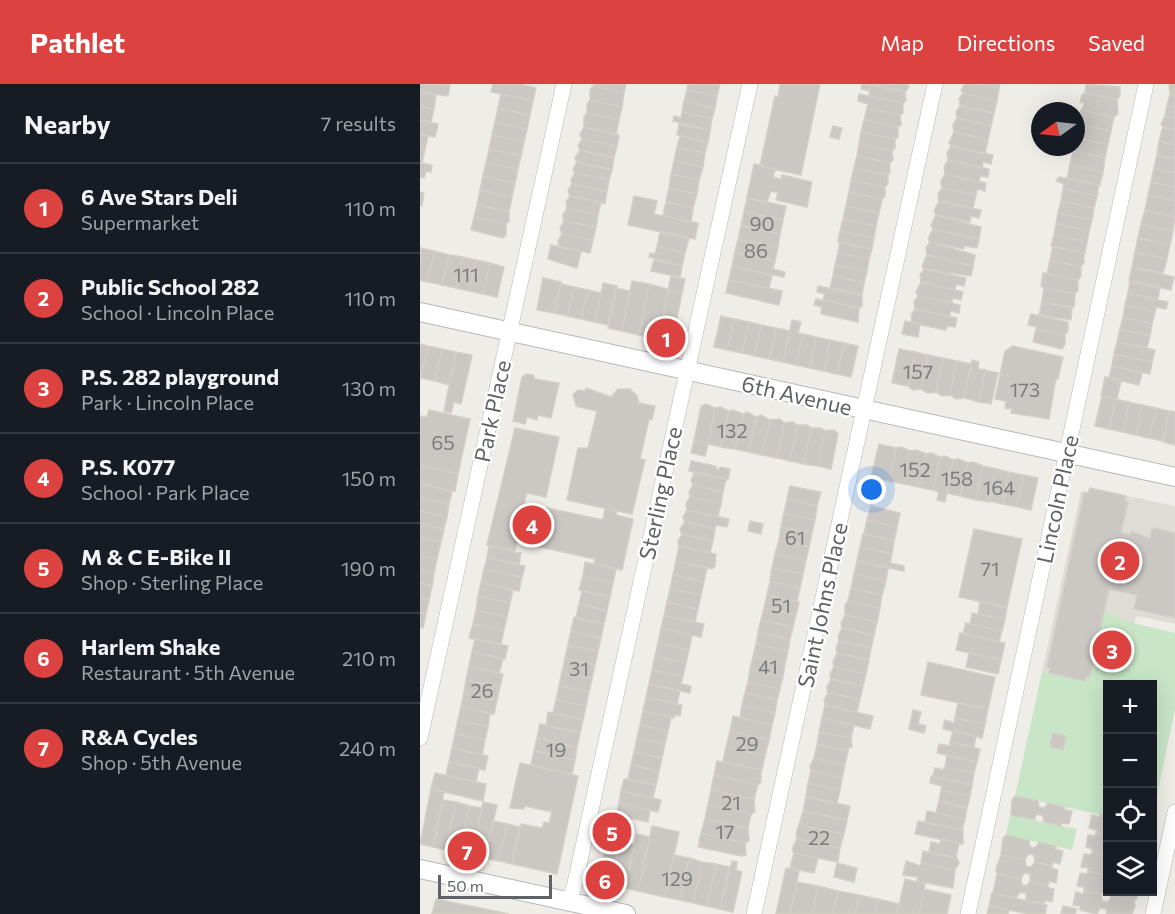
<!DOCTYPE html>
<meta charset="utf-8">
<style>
:root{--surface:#171b24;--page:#242831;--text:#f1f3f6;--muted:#9ea1a6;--line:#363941;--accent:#dc4340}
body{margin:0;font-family:Commissioner,sans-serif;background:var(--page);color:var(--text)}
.controls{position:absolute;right:18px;bottom:18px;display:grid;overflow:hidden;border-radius:0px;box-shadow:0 6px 24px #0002}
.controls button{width:54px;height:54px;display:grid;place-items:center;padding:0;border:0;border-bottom:2px solid var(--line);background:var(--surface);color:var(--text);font:30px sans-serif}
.compass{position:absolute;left:611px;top:18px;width:54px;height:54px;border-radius:50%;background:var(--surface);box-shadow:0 6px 24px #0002;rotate:255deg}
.scale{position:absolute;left:18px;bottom:15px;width:114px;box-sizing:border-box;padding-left:6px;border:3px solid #5f6266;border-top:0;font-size:16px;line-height:21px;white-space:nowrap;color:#5f6266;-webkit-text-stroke:4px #fff;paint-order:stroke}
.you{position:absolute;left:452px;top:406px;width:21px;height:21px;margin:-15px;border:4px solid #fff;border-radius:50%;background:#1a73e8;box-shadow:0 0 0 9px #1a73e833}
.badge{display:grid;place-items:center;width:39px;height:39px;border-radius:50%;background:var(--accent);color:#fff;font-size:20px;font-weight:700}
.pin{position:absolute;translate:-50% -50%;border:3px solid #fff;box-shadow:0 2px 6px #0006}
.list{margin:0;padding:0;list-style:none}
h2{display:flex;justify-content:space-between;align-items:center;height:78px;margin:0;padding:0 24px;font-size:26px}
h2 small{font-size:20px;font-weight:400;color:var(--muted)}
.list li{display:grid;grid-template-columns:39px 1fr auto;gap:18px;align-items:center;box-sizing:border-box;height:90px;padding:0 24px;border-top:2px solid var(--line)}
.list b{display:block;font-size:22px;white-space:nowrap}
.list p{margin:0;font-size:20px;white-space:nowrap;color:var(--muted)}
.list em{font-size:20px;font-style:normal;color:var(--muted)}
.icon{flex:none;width:33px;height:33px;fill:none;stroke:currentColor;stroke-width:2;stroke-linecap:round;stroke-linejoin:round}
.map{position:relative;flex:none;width:755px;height:830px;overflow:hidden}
header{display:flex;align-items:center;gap:36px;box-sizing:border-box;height:84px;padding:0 30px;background:var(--accent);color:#fff}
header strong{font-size:28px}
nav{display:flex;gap:33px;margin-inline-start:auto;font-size:21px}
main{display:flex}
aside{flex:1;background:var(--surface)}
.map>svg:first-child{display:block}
</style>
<header>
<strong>Pathlet</strong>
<nav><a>Map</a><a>Directions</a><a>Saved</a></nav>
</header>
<main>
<aside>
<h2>Nearby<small>7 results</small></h2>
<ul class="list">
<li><span class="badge">1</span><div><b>6 Ave Stars Deli</b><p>Supermarket</p></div><em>110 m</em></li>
<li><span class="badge">2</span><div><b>Public School 282</b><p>School · Lincoln Place</p></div><em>110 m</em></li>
<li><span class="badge">3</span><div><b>P.S. 282 playground</b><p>Park · Lincoln Place</p></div><em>130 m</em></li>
<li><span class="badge">4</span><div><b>P.S. K077</b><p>School · Park Place</p></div><em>150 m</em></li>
<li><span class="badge">5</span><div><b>M &amp; C E-Bike II</b><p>Shop · Sterling Place</p></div><em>190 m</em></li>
<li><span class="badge">6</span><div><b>Harlem Shake</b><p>Restaurant · 5th Avenue</p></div><em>210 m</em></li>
<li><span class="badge">7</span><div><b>R&amp;A Cycles</b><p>Shop · 5th Avenue</p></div><em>240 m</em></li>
</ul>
</aside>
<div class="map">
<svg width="755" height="830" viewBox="0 0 755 830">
<rect width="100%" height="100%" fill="#efede7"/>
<path fill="#dfdcd6" d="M 670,404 L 755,422 L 755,540 L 716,532 L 701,600 L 687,602 L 622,588 L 661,407 L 668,409 Z"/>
<path fill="#c8e5c6" d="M 684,527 L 705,537 L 755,549 L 755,625 L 733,731 L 732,600 L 688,600 L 687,732 L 595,712 L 622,588 L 665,597 L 667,592 L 670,592 Z
M 590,731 L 657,745 L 652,766 L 586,751 Z"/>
<path fill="#cbc8c4" stroke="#d4cfc6" stroke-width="1.5" d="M 0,0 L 30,1 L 28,12 L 0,8 Z
M 73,0 L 99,0 L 116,4 L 113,17 L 71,8 Z
M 174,0 L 206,0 L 204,9 L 173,2 Z
M 268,0 L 300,0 L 297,12 L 267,6 Z
M 360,0 L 400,0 L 381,91 L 340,82 L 355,12 L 358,13 Z
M 442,0 L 485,8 L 486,17 L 483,19 L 449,12 L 450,7 L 441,5 Z
M 449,0 L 487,0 L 489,3 L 485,8 Z
M 561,0 L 579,4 L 577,17 L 543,9 L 541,6 L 545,0 Z
M 561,0 L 580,0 L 579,4 Z
M 666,0 L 700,3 L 700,11 L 697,16 L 665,9 Z
M 749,0 L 755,0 L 755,11 L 750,10 Z
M 173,2 L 204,9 L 202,23 L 170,16 L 170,6 Z
M 267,6 L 297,12 L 295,24 L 264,17 Z
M 0,8 L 16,11 L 14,25 L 0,22 Z
M 543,9 L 577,17 L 574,29 L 540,22 L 539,15 Z
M 666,9 L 697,16 L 698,30 L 694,33 L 662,27 L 664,19 L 660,18 L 662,10 Z
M 81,10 L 113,17 L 110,31 L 78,24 Z
M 439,10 L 483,19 L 483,29 L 480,31 L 447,24 L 448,20 L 438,17 Z
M 750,10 L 755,11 L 755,23 L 747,21 Z
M 170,16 L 202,23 L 199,36 L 167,29 L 167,20 Z
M 264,17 L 295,24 L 292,35 L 262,28 Z
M 747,21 L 755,23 L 755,34 L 745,32 Z
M 0,22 L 14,25 L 11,38 L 0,36 Z
M 540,22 L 574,29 L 571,42 L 537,34 L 536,28 Z
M 78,24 L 110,31 L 107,45 L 75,38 Z
M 447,24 L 480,31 L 481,41 L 478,43 L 444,36 Z
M 661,26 L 694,33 L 691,47 L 658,40 Z
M 262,28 L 292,35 L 290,47 L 253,37 L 254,32 L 261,34 Z
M 167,29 L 199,36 L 196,50 L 164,43 L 164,33 Z
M 745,32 L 755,34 L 755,46 L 743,43 L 741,40 Z
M 537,34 L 571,42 L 568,56 L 534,48 L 533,41 Z
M 0,36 L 18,40 L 15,53 L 0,50 Z
M 444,36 L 478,43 L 478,53 L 475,55 L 441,48 Z
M 75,38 L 107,45 L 104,58 L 72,51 Z
M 259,40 L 290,47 L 288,58 L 257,51 Z
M 658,40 L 691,47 L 688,60 L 656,54 Z
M 413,42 L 422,44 L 419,55 L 410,53 Z
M 164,43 L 199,51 L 197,62 L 162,55 L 160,50 Z
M 743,43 L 755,46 L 755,61 L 739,57 Z
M 441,48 L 475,55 L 475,64 L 472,67 L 439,60 Z
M 534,48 L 568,56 L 565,70 L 531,62 L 529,59 Z
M 0,50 L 8,52 L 5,65 L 0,64 Z
M 72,51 L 104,58 L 101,72 L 69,65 Z
M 260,52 L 288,58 L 285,69 L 257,63 Z
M 656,54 L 688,60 L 685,74 L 653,67 L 656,63 Z
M 162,55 L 197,62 L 194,74 L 160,66 L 158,62 Z
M 739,57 L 755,61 L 755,75 L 737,71 Z
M 439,60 L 472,67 L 473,76 L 470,79 L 437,72 Z
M 531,62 L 573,71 L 571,80 L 563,78 L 562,84 L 528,76 L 527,69 Z
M 257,63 L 285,69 L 283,83 L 254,77 Z
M 0,64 L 5,65 L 2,79 L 0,79 Z
M 69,65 L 101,72 L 98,85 L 66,79 Z
M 160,66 L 194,74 L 192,86 L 157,78 L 155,74 Z
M 653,67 L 685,74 L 683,88 L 650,81 Z
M 737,71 L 755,75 L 755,89 L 734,84 Z
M 437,72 L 470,79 L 470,88 L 468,91 L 434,84 Z
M 528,76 L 569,85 L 568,93 L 560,92 L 559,98 L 525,90 L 524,83 Z
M 254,77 L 283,83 L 279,96 L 251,90 Z
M 157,78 L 192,86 L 189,96 L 155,89 L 153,85 Z
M 0,79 L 12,81 L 11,88 L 6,87 L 4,94 L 0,93 Z
M 66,79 L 98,85 L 95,99 L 63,92 Z
M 334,80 L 355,85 L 353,93 L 361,95 L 362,91 L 392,98 L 387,123 L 356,116 L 358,109 L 351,107 L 347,118 L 327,114 Z
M 650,81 L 683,88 L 680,101 L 647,94 Z
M 434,84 L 468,91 L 468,100 L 465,103 L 431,96 Z
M 734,84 L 755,89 L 755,103 L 731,98 Z
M 155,89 L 189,96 L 187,107 L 152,100 L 151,96 Z
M 251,90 L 279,96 L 277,110 L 249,104 Z
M 525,90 L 566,99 L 565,107 L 557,105 L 556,111 L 522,104 L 521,97 Z
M 63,92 L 95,99 L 92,113 L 60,106 Z
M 639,93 L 679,101 L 677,112 L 643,105 L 644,100 L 636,97 Z
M 431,96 L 465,103 L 465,112 L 462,115 L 429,108 Z
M 731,98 L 755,103 L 755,117 L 728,111 Z
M 152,100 L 187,107 L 185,119 L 150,112 L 148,106 Z
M 249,104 L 277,110 L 273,124 L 246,118 Z
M 522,104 L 556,111 L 553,124 L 519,117 L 518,110 Z
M 643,105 L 677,112 L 674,124 L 641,117 Z
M 60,106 L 92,113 L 89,128 L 57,121 Z
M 0,108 L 4,109 L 2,122 L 0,121 Z
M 429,108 L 462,115 L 459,129 L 426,122 Z
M 728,111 L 755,117 L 755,133 L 725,126 Z
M 150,112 L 181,118 L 178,131 L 147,124 L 146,118 Z
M 214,112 L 237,117 L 234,130 L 278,139 L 275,155 L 208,141 Z
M 327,114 L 366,122 L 363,136 L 324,128 Z
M 519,117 L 561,126 L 559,134 L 551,132 L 550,138 L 516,131 L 514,127 Z
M 641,117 L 674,124 L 672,136 L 638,129 Z
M 246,118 L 273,124 L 271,138 L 243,132 Z
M 57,121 L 89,128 L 89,137 L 86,140 L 54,133 Z
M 426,122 L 459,129 L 456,142 L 423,135 Z
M 147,124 L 178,131 L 176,143 L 144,137 L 143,131 Z
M 725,126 L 755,133 L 753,147 L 721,140 Z
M 324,128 L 363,136 L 360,150 L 321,142 Z
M 638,129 L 672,136 L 669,147 L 636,140 Z
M 516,131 L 561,143 L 559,155 L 513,145 L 511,141 Z
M 54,133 L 86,140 L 86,151 L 83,154 L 51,146 Z
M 423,135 L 456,142 L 454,154 L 420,147 Z
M 144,137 L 176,143 L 173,156 L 142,150 L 140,144 Z
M 636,140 L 669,147 L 667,158 L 634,151 Z
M 721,140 L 753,147 L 750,161 L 718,154 Z
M 321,142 L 360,150 L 358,163 L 318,155 Z
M 513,145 L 559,155 L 557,164 L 545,162 L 544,165 L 510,158 L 508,155 Z
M 420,147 L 454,154 L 452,165 L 418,158 Z
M 240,148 L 269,154 L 265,169 L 237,163 Z
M 142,150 L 173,156 L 170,169 L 139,163 L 138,157 Z
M 634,151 L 667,158 L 665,169 L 631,162 Z
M 718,154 L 750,161 L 747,175 L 715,168 Z
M 318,155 L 358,163 L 355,177 L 315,168 Z
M 420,158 L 452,165 L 449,175 L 418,169 Z
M 510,158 L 555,171 L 553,182 L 507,171 L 506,164 Z
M 131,161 L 161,167 L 157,184 L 128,175 Z
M 633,162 L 664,169 L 664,178 L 661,183 L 630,176 Z
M 237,163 L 265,169 L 262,182 L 229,173 L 230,169 L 235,170 Z
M 1,164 L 14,167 L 8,198 L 0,196 Z
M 14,167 L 29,171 L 22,201 L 8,198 Z
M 315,168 L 355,177 L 353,185 L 365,188 L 364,193 L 312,182 Z
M 715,168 L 747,175 L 743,189 L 712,183 Z
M 418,169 L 449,175 L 447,187 L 415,181 Z
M 29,171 L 43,173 L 36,204 L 22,201 Z
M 507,171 L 553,182 L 551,192 L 504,185 L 502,182 Z
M 43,173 L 56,176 L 49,207 L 36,204 Z
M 56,176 L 70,179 L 63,210 L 49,207 Z
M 234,176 L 262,182 L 260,193 L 231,187 Z
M 630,176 L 661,183 L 661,192 L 658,196 L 627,190 Z
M 70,179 L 84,183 L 77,213 L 63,210 Z
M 415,181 L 447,187 L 444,199 L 413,192 Z
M 312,182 L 352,191 L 349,204 L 309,196 Z
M 712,183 L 754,193 L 751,206 L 709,197 Z
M 504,185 L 546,194 L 544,202 L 536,200 L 535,206 L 501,198 L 500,191 Z
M 623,189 L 658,196 L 658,206 L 655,210 L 624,204 L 621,202 Z
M 251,192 L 265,195 L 262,209 L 248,206 Z
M 413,192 L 444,199 L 442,211 L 410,204 Z
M 123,194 L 141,198 L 134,229 L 117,226 Z
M 309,196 L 362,207 L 359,221 L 306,209 Z
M 212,197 L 229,200 L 219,251 L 202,247 Z
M 710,197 L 740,203 L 738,215 L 708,209 Z
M 501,198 L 543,208 L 541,216 L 533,214 L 532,219 L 498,212 L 496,208 Z
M 183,199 L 197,202 L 188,241 L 175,238 Z
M 141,200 L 154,203 L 147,232 L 134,229 Z
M 229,200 L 248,205 L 239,255 L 219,251 Z
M 398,202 L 442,211 L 442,222 L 439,224 L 403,216 L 405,210 L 397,208 Z
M 154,203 L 168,206 L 161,235 L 147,232 Z
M 196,204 L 210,207 L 202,247 L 188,244 Z
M 624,204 L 655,210 L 654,223 L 622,218 Z
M 168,206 L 181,209 L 175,238 L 161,235 Z
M 248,206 L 262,209 L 252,258 L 239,255 Z
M 708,209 L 748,218 L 746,225 L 736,223 L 735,228 L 705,221 Z
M 498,212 L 540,221 L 539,229 L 531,227 L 529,233 L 495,225 L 494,218 Z
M 396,215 L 439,224 L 438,238 L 401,230 L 402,223 L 394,221 Z
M 622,218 L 652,224 L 651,236 L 619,231 Z
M 705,221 L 735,228 L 732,240 L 703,233 Z
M 495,225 L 537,234 L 535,243 L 527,242 L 526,246 L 492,239 L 491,231 Z
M 611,230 L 648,238 L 648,247 L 645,251 L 616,245 L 616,243 L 608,241 Z
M 301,232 L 314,235 L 307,266 L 294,263 Z
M 703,233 L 732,240 L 730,252 L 700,245 Z
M 314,235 L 329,238 L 322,269 L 307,266 Z
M 372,236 L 381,238 L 378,249 L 383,250 L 376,281 L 363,278 Z
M 485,237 L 500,240 L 498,253 L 482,250 Z
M 329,238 L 341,241 L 335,272 L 322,269 Z
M 341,241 L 356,244 L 349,275 L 335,272 Z
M 356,244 L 370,247 L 363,278 L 349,275 Z
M 616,245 L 645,251 L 645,260 L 642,265 L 613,258 Z
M 700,245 L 730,252 L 727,264 L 697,258 Z
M 383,250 L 396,253 L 390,284 L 376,281 Z
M 396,253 L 410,256 L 404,287 L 390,284 Z
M 410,256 L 424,259 L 417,290 L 404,287 Z
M 697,258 L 735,266 L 732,278 L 694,270 Z
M 424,259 L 438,262 L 431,293 L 417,290 Z
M 0,260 L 8,262 L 1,294 L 0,294 Z
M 8,262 L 22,265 L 15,297 L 1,294 Z
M 593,262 L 643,273 L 638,295 L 636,294 L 629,335 L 591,329 L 592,325 L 585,324 L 586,317 L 575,315 L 585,267 Z
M 22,265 L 36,268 L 29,301 L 15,297 Z
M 479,265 L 495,268 L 488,302 L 472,299 Z
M 36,268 L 52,271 L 41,320 L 34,318 L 31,329 L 24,327 Z
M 495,268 L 508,271 L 501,305 L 493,306 L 488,302 Z
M 694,270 L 732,278 L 730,290 L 692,282 Z
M 508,271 L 523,274 L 516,308 L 508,309 L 501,305 Z
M 523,274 L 537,277 L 530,311 L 522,312 L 516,308 Z
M 552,276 L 559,278 L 558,285 L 565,286 L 559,318 L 544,314 Z
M 537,277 L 551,280 L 544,314 L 536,315 L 530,311 Z
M 692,282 L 722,289 L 719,301 L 689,294 Z
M 565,286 L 578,289 L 571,320 L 559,318 Z
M 107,290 L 113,291 L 115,295 L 139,299 L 131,334 L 118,331 L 117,336 L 107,333 L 105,340 L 93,337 L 102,293 Z
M 685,293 L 701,297 L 697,315 L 681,312 Z
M 166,304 L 191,313 L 198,305 L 210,305 L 217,312 L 219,319 L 235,322 L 232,336 L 229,335 L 220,375 L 225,376 L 212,430 L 147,416 L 158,364 L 168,364 L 177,327 L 156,322 L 153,311 L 158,306 L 165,307 Z
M 682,312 L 696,315 L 689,345 L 675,342 Z
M 696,315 L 709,318 L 703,348 L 689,345 Z
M 709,318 L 722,321 L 716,351 L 703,348 Z
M 286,320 L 295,324 L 288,360 L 274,357 L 281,322 Z
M 722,321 L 736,324 L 729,354 L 716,351 Z
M 300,323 L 309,327 L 301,363 L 288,360 L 295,324 Z
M 736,324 L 749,327 L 743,357 L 729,354 Z
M 9,326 L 50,335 L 38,390 L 0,381 L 0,335 L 1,332 L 7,333 Z
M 313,326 L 323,330 L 315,365 L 301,363 L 309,327 Z
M 749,327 L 755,328 L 755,361 L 743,358 Z
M 327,328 L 336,333 L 329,368 L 315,365 L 323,330 Z
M 341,331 L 350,336 L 342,371 L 329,368 L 336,333 Z
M 360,335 L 364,339 L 357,374 L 342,371 L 350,336 Z
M 373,338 L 377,341 L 370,377 L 357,374 L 364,339 Z
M 377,341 L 387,341 L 391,344 L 384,380 L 370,377 Z
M 95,344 L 139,353 L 126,413 L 107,409 L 104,419 L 183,436 L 185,424 L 197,427 L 196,431 L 213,435 L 202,486 L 174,480 L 175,475 L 97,458 L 95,467 L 67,461 Z
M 391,344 L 401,344 L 405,347 L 398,382 L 384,380 Z
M 414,346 L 418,350 L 411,385 L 398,382 L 405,347 Z
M 274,357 L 288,360 L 285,372 L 271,369 Z
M 459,360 L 476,364 L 469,397 L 451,393 Z
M 481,363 L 490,367 L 484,400 L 469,397 L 476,364 Z
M 496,366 L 506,370 L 499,403 L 484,400 L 490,367 Z
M 511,369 L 520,373 L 513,406 L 499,403 L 506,370 Z
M 525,372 L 533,376 L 525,418 L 517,416 L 519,408 L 513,406 L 520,373 Z
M 539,375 L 548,379 L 540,412 L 526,409 L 533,376 Z
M 271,377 L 296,382 L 296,385 L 299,386 L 300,383 L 310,385 L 308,396 L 269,387 Z
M 553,378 L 563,382 L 556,416 L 540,412 L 548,379 Z
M 0,381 L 38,390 L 35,407 L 0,400 Z
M 563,382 L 576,385 L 569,418 L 556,416 Z
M 576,385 L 589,388 L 583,420 L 569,417 Z
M 275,388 L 306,395 L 303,408 L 273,401 L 271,396 Z
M 589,388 L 603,391 L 597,423 L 583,420 Z
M 603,391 L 618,394 L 611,426 L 597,423 Z
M 0,400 L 32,407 L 29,420 L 0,414 Z
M 273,401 L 303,408 L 301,420 L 270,413 L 269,408 Z
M 370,402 L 401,408 L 397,422 L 367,415 Z
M 670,404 L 706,412 L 704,417 L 708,418 L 701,449 L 711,451 L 711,447 L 730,455 L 732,444 L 755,449 L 755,534 L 714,525 L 717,511 L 689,505 L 670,593 L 667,592 L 665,597 L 629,589 L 630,584 L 627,583 L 664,408 L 668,409 Z
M 270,413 L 301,420 L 298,432 L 267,426 L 266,420 Z
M 0,414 L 29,420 L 27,433 L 0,427 Z
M 367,415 L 397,422 L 395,436 L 364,429 Z
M 451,422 L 480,429 L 477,443 L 447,436 Z
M 267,426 L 309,435 L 307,443 L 296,441 L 295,445 L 265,438 L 263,433 Z
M 0,427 L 27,433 L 24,445 L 0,440 Z
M 364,429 L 395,436 L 392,449 L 361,443 Z
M 447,436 L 477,443 L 474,457 L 444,450 Z
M 330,437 L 343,440 L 341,450 L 328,447 Z
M 265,438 L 295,445 L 293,457 L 262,450 L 260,445 Z
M 0,440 L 24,445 L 21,458 L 0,453 Z
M 361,443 L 392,449 L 389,463 L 359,456 Z
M 554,445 L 602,455 L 587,523 L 539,513 Z
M 262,450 L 293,457 L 290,469 L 259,462 L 258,457 Z
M 443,450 L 474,457 L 472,470 L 440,463 Z
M 0,453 L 21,458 L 17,475 L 0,472 Z
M 359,456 L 389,463 L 386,477 L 355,470 Z
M 69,462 L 101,469 L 99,480 L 67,474 Z
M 259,462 L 296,470 L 295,482 L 292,485 L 256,477 Z
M 440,463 L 472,470 L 470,479 L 484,482 L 484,487 L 437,477 Z
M 355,470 L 386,477 L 383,490 L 352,484 Z
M 0,472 L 17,475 L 14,489 L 0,486 Z
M 67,474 L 105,482 L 102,493 L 64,485 Z
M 256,477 L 287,484 L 284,498 L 253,491 Z
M 437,477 L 468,484 L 466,497 L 434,490 Z
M 165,478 L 196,485 L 193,499 L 163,492 Z
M 352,484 L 383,490 L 380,504 L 350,497 Z
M 64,485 L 102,493 L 99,507 L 61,499 Z
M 0,486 L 14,489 L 12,502 L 0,499 Z
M 434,490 L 466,497 L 462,511 L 431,504 Z
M 253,491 L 284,498 L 281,511 L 250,505 Z
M 163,492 L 193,499 L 190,513 L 159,506 Z
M 350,497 L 380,504 L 377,518 L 347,511 Z
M 0,499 L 12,502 L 9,516 L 0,514 Z
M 61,499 L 93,506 L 90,519 L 58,512 Z
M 431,504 L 462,511 L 460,524 L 428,517 Z
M 250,505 L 281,511 L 278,525 L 247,518 Z
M 162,507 L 190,513 L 187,527 L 159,520 Z
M 347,511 L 379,518 L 376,531 L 344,524 Z
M 58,512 L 90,519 L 87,533 L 56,526 Z
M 0,514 L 9,516 L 6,530 L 0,529 Z
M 428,517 L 460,524 L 457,538 L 425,531 L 425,521 Z
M 560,517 L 587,523 L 585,535 L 558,530 Z
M 247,518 L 278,525 L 275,538 L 244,532 Z
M 159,520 L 187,527 L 184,540 L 156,534 Z
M 344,524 L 376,531 L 373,543 L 341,536 Z
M 56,526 L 87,533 L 84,546 L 53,540 Z
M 0,529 L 6,530 L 3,544 L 0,543 Z
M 552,529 L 585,535 L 582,547 L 550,540 Z
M 425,531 L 457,538 L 454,551 L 422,544 L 421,539 Z
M 244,532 L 284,540 L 281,553 L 241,544 Z
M 154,533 L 184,540 L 181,554 L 151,547 Z
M 341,536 L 373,543 L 370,555 L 338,548 Z
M 546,539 L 582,547 L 579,558 L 543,550 Z
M 53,540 L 84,546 L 81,561 L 49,554 Z
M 241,544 L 272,551 L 269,566 L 238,559 Z
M 422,544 L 454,551 L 451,564 L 419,557 L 418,552 Z
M 151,547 L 181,554 L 178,567 L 148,561 Z
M 338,548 L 370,555 L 368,567 L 336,560 Z
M 540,549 L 585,559 L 581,576 L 536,566 Z
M 55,555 L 88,562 L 85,575 L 52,568 Z
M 419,557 L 451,564 L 449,576 L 417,569 L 416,564 Z
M 238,559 L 269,566 L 266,579 L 235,572 Z
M 336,560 L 368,567 L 365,580 L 333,573 Z
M 148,561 L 178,567 L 175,581 L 145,574 Z
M 52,568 L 83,575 L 79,589 L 49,582 Z
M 417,569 L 449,576 L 446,590 L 414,583 L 413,578 Z
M 549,569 L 581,576 L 578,590 L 546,583 Z
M 235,572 L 266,579 L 263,592 L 232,586 Z
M 333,573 L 365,580 L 363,592 L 330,585 Z
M 145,574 L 175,581 L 172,595 L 142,588 Z
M 508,578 L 575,593 L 568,625 L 501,611 Z
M 49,582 L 83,590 L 80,603 L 46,596 Z
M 414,583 L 446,590 L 443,602 L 411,595 L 410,590 Z
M 330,585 L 363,592 L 360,605 L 328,598 Z
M 232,586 L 263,592 L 261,600 L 271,602 L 270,609 L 229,600 Z
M 142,588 L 172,595 L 169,608 L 139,602 Z
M 411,595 L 443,602 L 440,615 L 408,609 L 407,603 Z
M 46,596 L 80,603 L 77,616 L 44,609 Z
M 328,598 L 360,605 L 357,616 L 325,609 Z
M 229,600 L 260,607 L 257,620 L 226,613 Z
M 139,602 L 169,608 L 166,622 L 136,616 Z
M 44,609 L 77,616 L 74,630 L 41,623 Z
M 325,609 L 357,616 L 355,629 L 322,621 Z
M 408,609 L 440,615 L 437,628 L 405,621 L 404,616 Z
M 226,613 L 262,621 L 260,632 L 254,631 L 254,634 L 223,627 Z
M 136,616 L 166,622 L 163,636 L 133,629 Z
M 538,619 L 568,625 L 565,640 L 535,634 Z
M 322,621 L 355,629 L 352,641 L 320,634 Z
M 405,621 L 453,632 L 450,645 L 402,634 Z
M 41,623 L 70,629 L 68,643 L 38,636 Z
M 493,626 L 501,628 L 498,640 L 506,642 L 504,649 L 489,645 Z
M 223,627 L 251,633 L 248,647 L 220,641 Z
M 128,628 L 163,636 L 160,649 L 126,642 Z
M 313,632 L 352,641 L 349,656 L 310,647 Z
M 402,634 L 434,641 L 431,654 L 399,648 Z
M 535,634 L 565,640 L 562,654 L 523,645 L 525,636 L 534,639 Z
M 38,636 L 68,643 L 65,656 L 35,650 Z
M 120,640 L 160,649 L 157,663 L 117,654 Z
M 220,641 L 248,647 L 245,660 L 217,654 Z
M 310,647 L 349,656 L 345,672 L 306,663 Z
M 533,647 L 556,652 L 554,663 L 530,658 Z
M 399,648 L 431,654 L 432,663 L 429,663 L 428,667 L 397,661 Z
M 632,649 L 646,652 L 643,666 L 630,663 Z
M 35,650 L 65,656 L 62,671 L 32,664 Z
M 117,654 L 157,663 L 155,676 L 114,667 Z
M 217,654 L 245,660 L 242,674 L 214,668 Z
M 530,658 L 560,665 L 557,678 L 517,669 L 519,660 L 530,662 Z
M 397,661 L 428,667 L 425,681 L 394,674 Z
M 306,663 L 345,672 L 342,686 L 303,678 Z
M 32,664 L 68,672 L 65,686 L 29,678 Z
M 114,667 L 155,676 L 152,690 L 111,681 Z
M 214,668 L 242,674 L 239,687 L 211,681 Z
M 527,671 L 557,678 L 554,689 L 525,683 Z
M 394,674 L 425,681 L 422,694 L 391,687 L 390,682 Z
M 297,677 L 341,686 L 341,698 L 338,701 L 294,691 Z
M 29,678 L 59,684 L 56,698 L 26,691 Z
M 100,679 L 158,692 L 137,790 L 92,780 L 101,740 L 122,744 L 124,738 L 129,739 L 132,728 L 105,722 L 104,725 L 90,724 Z
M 211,681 L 239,687 L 236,701 L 208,695 Z
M 525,683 L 554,689 L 552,701 L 513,693 L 515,684 L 523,686 Z
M 391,687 L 422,694 L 420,706 L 388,699 Z
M 15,689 L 66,700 L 63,717 L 11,705 Z
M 294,691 L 338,701 L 334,715 L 291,706 Z
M 511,692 L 552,701 L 550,712 L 521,706 L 522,702 L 510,699 Z
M 204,695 L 236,701 L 233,714 L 201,707 Z
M 388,699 L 420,706 L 417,719 L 386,713 Z
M 11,705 L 24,708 L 13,763 L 0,760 Z
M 291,706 L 334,715 L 335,728 L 331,730 L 288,720 Z
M 521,706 L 550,712 L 547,724 L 519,717 Z
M 201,707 L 241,716 L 238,728 L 199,719 Z
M 595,712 L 618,717 L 619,723 L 624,724 L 628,719 L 645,723 L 644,726 L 652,727 L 649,740 L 642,739 L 641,742 L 624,738 L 623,732 L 617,730 L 614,736 L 591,731 L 592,716 Z
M 386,713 L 430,722 L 427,736 L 383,727 Z
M 23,716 L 36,718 L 26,766 L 13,763 Z
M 519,717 L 547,724 L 545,735 L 516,729 Z
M 36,718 L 50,722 L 39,769 L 26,766 Z
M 63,718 L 77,721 L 65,774 L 52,771 Z
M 199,719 L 230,726 L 228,738 L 196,731 Z
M 288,720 L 331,730 L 328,744 L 285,735 Z
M 50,722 L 62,724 L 52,771 L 39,769 Z
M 383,727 L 427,736 L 424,750 L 379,741 Z
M 507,727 L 545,735 L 542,746 L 505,738 Z
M 193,730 L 206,733 L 191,801 L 178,798 Z
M 680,730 L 688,732 L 688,752 L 676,749 L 677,746 L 669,744 L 672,731 L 680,733 Z
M 285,735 L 328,744 L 329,757 L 325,759 L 281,749 Z
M 73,737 L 87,740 L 79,777 L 65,774 Z
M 498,737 L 543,746 L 543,760 L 495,750 Z
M 87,740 L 100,743 L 92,780 L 79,777 Z
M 379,741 L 424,750 L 420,764 L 377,755 L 376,749 Z
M 232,742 L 259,748 L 245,813 L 218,807 Z
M 281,749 L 325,759 L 326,771 L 322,772 L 278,763 Z
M 676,749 L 688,752 L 688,772 L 672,768 L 673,765 L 666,763 L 668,751 L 675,752 Z
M 217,750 L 230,753 L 218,807 L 205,804 Z
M 586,751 L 609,756 L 610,763 L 615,764 L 619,758 L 636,762 L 635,765 L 643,767 L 640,780 L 633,778 L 632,782 L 615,778 L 614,771 L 608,770 L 605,776 L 581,771 L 583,754 Z
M 377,755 L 420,764 L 418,778 L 374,769 L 372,765 Z
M 521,755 L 539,759 L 536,774 L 509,768 L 511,758 L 520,760 Z
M 200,758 L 214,761 L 205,804 L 191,801 Z
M 503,767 L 537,774 L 539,779 L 535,786 L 501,779 Z
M 672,768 L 688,772 L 685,791 L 668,787 L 669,784 L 661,783 L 664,770 L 671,771 Z
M 374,769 L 398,774 L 394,789 L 370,784 Z
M 254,771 L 269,774 L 260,816 L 245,813 Z
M 581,771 L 605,776 L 606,782 L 611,783 L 615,778 L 632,782 L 631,784 L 638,786 L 636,799 L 629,797 L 628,801 L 610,797 L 610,790 L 604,789 L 601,795 L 577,790 L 576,785 Z
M 269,774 L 282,778 L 273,819 L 260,816 Z
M 312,777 L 317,778 L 316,786 L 322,788 L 313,828 L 300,825 Z
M 486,777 L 500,782 L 501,779 L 535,786 L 533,804 L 497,797 L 498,793 L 483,791 Z
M 282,778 L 296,780 L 287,822 L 273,819 Z
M 417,779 L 437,784 L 434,798 L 414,793 Z
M 296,780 L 309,783 L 300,825 L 287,822 Z
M 366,784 L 379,787 L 377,798 L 370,830 L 356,830 Z
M 668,787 L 685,791 L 688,805 L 685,805 L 681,810 L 664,807 L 664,803 L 657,802 L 660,789 L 667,790 Z
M 577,790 L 601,795 L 602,801 L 607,802 L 610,797 L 628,801 L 627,803 L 634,805 L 632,818 L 625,816 L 624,820 L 606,816 L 606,809 L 600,808 L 596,814 L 573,809 Z
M 485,795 L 505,800 L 499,830 L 477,830 Z
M 377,798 L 398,802 L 392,830 L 370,830 Z
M 398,802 L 418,807 L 413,830 L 392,830 Z
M 504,805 L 531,811 L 527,830 L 499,830 Z
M 418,807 L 439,811 L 435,830 L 413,830 Z
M 664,807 L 681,810 L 682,817 L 688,818 L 691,813 L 714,817 L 715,822 L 712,830 L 687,830 L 686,825 L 680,824 L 677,830 L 660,826 L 660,822 L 653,821 L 656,808 L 663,810 Z
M 691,808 L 716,808 L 717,814 L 714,817 L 691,813 Z
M 572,809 L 627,821 L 625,830 L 609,830 L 569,822 Z
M 439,811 L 458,815 L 455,830 L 435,830 Z
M 16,815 L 89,830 L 12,830 Z
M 458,815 L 480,820 L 477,830 L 455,830 Z
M 569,822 L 589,826 L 588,830 L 567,830 Z
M 643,822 L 657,825 L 655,830 L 641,830 Z"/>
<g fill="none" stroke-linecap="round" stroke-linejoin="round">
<defs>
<path id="minor" d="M 0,654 L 144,0
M 149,817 L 155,799 L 330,0
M 334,830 L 515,0
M 548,830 L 726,0
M 733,830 L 755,728"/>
<path id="tertiary" d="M 0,228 L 755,393
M 0,785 L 206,830"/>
</defs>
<use href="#minor" stroke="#b4b7bb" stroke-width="16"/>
<use href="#tertiary" stroke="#b4b7bb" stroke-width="20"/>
<use href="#minor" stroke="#fff" stroke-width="15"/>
<use href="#tertiary" stroke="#fff" stroke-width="18"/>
</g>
<g text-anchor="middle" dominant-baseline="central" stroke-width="4.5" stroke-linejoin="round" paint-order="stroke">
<g font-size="20" fill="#7a7c7e">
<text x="342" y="139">90</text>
<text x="336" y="166">86</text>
<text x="46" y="190">111</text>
<text x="498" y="287">157</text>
<text x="605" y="305">173</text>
<text x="312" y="346">132</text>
<text x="23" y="358">65</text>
<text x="495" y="385">152</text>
<text x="537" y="394">158</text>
<text x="579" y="403">164</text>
<text x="375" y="453">61</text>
<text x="570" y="484">71</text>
<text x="361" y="521">51</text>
<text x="348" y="582">41</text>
<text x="159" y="584">31</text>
<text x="62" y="606">26</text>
<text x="327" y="659">29</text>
<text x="136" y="665">19</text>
<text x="311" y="718">21</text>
<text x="305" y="747">17</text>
<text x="399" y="753">22</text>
<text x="257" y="794">129</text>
</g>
<g font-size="22" fill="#5f6266" stroke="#fff">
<text transform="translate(377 311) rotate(13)">6th Avenue</text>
<text transform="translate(72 327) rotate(-78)">Park Place</text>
<text transform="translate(240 409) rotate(-78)">Sterling Place</text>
<text transform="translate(637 415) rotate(-78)">Lincoln Place</text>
<text transform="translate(402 521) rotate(-78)">Saint Johns Place</text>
</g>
</g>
</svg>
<div class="controls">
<button>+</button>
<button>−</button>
<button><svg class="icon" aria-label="locate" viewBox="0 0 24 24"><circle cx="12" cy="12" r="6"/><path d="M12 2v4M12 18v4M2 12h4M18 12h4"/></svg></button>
<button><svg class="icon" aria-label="layers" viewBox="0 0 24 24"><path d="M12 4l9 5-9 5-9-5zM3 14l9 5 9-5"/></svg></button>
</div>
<svg class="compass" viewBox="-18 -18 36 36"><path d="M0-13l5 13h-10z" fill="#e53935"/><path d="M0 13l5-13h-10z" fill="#9ea1a6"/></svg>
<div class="scale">50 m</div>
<div class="you"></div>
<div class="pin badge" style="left:246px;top:254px">1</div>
<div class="pin badge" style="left:700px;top:477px">2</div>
<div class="pin badge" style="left:692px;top:566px">3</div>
<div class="pin badge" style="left:112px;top:441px">4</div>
<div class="pin badge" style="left:192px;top:748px">5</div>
<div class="pin badge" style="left:185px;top:796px">6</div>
<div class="pin badge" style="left:47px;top:767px">7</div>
</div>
</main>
